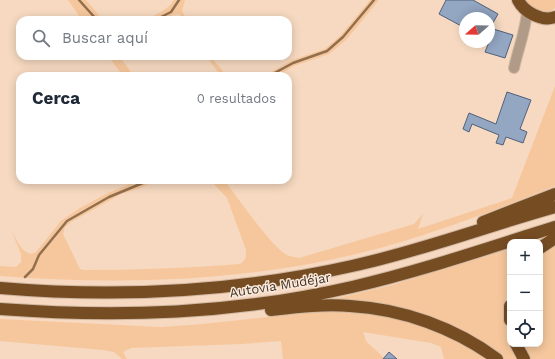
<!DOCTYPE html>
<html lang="es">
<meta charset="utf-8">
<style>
:root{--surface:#fff;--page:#f6f6f7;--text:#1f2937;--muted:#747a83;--line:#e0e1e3}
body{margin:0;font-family:"Work Sans",sans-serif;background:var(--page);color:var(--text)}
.controls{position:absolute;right:12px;bottom:12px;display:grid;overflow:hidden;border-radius:8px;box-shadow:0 2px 10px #0003}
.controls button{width:36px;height:36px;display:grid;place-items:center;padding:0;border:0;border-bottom:1px solid var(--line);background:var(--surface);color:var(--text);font:20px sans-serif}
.compass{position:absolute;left:459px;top:12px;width:36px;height:36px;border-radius:50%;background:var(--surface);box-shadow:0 2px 10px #0003;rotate:250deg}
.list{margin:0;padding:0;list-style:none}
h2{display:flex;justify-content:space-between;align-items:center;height:52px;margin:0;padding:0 16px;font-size:17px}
h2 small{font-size:13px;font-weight:400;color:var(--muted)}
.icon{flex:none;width:22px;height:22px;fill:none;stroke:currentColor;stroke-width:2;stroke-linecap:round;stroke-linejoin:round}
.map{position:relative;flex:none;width:555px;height:359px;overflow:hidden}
.search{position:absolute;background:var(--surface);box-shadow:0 2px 10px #0003;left:16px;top:16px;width:276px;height:44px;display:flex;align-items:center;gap:10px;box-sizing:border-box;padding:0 14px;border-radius:12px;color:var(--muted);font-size:15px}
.panel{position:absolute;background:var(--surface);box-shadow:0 2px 10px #0003;left:16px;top:72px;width:276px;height:112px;border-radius:12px}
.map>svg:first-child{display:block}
</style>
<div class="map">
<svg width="555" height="359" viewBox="0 0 555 359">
<rect width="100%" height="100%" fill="#f6d9c0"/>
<path fill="#f6c79c" d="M 68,0 L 86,0 L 103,20 L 82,20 Z
M 174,0 L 185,0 L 182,11 L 187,20 L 184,20 L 179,14 L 173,15 L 163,20 L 149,20 C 158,11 166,12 174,0 Z
M 370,0 L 379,0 L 346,40 L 329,54 L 294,66 L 276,76 L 264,76 L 292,60 L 325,49 L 341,35 Z
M 525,0 L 555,0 L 555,8 L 550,12 C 540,13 531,7 525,0 Z
M 108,56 L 119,56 L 134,76 L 123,76 Z
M 206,56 L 210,56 L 227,76 L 221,76 Z
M 555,86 L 555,186 C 492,211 429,236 364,252 C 245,282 121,285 0,276 L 0,266 L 16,267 L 21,262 L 21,254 L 11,230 C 16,239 21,252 31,254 L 36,252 L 61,221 L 80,208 L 108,193 L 139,180 L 156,180 L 141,188 L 121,194 L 71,222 L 65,227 L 63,234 L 80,269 L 84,270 C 136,270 188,268 240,264 C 246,260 246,257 246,250 L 227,198 L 210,180 L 224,180 C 237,196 273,250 289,256 C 292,257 296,257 299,258 L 414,224 L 423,214 L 418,229 L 512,198 Z
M 555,245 L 555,359 L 528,359 L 520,344 L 540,344 L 540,256 Z
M 510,249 L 510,283 L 506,300 L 506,324 L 510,344 L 518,359 L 504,359 L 471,337 L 330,300 L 392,285 Z
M 323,311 C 380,312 440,324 487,359 L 444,359 L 441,347 L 431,343 L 363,332 L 366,341 L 385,359 L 283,359 L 281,341 L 242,344 L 131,348 L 123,352 L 127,359 L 122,359 L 114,352 L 103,350 L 0,341 L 0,319 L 161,327 L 203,324 Z"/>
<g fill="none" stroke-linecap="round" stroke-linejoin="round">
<path stroke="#926f4e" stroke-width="2.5" d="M 79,0 L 97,20
M 155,20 L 171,12 L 179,0
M 269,76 L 293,63 L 327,51 L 343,37 L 374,0
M 25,277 L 33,269 L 39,255 L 67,221 L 109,197 L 150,180"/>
</g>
<path fill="#93a6c2" stroke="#50617b" d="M 446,0 L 473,0 L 498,14 L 490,28 L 513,35 L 505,58 L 485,52 L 489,42 L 489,18 L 465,18 L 465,28 L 439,14 Z
M 507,92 L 531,100 L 520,129 L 527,132 L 523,143 L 506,137 L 503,145 L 496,143 L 499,135 L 472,124 L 469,132 L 463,129 L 469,113 L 496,124 Z
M 389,352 L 397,359 L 383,359 Z"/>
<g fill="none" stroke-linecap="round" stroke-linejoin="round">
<defs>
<path id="minor" d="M 514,68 C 518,49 526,30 527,11"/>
<path id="highway" d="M 518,0 C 524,12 542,22 555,17
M 483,222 L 555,194
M 540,248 L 555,238
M 0,288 C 118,298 236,292 352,266 C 421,251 487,226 555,207
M 510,306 L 510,320
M 0,309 C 120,318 234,314 352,287 C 421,271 488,248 555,227
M 271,310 C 298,307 324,304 350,306 C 403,309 455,328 497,359
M 516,344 L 524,359"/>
</defs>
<use href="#minor" stroke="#d1b8a2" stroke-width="12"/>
<use href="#highway" stroke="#d1b8a2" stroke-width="14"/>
<use href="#minor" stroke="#b09b89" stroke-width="10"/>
<use href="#highway" stroke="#764c23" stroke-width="12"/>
</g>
<g text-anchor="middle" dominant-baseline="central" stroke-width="3" stroke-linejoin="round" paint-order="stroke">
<g font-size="13" fill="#3f342a" stroke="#fbe9da">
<text transform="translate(280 285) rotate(-9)">Autovía Mudéjar</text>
</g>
</g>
</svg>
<div class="controls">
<button>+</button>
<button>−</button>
<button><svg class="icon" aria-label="locate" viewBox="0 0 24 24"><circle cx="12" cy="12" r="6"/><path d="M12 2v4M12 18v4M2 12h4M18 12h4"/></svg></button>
</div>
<svg class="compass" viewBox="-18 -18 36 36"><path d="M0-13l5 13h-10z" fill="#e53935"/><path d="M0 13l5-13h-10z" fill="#747a83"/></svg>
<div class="search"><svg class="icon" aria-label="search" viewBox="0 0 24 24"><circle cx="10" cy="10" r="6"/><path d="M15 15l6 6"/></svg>Buscar aquí</div>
<section class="panel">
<h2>Cerca<small>0 resultados</small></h2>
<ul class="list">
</ul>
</section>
</div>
